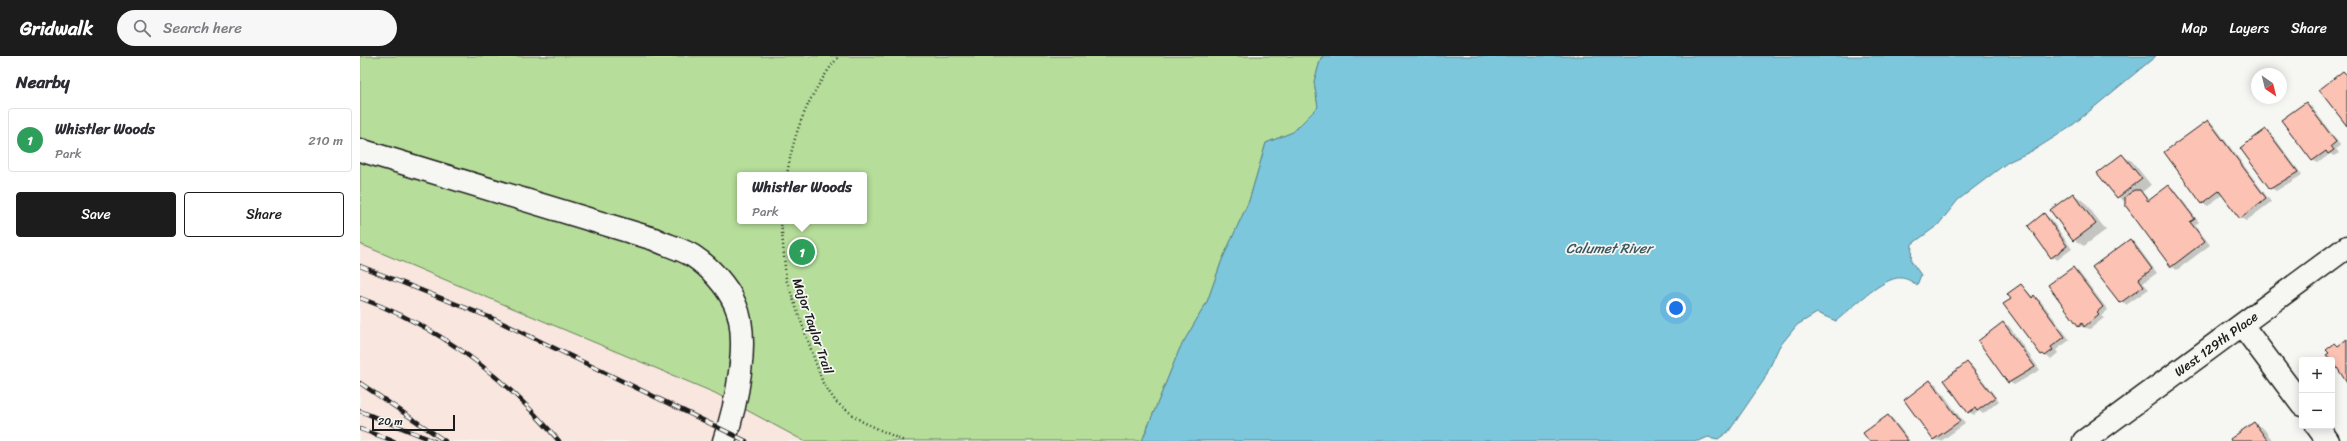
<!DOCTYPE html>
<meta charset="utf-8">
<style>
:root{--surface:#fff;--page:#f7f7f7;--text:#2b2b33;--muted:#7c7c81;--line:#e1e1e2;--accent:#1c1c1c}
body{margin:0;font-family:Sriracha,sans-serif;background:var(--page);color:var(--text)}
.controls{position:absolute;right:12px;bottom:12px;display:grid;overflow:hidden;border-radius:4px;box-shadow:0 2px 10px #0003}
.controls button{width:36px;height:36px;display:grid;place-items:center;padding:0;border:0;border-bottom:1px solid var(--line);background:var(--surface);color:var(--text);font:20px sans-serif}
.compass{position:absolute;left:1891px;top:12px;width:36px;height:36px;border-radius:50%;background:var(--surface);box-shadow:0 2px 10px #0003;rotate:145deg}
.scale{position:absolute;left:12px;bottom:10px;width:83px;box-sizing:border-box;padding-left:4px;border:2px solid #1c1c1c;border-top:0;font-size:11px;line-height:14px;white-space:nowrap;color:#1c1c1c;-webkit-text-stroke:3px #f6f6f2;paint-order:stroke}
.you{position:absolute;left:1316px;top:252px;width:14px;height:14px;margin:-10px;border:3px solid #fff;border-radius:50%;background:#1a73e8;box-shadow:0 0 0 6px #1a73e833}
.badge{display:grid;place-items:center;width:26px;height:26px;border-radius:50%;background:var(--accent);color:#fff;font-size:13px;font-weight:700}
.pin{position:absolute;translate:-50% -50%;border:2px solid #fff;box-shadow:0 1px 4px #0006}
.popup{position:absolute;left:377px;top:116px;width:130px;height:52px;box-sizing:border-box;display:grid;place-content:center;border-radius:4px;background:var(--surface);filter:drop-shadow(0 1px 3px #0005);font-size:13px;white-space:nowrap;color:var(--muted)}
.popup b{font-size:15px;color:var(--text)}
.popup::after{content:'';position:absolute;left:50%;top:100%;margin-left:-8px;border:8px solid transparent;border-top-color:var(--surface)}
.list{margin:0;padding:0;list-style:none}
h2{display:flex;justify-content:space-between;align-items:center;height:52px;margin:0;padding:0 16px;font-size:17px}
h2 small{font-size:13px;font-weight:400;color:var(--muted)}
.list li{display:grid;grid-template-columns:26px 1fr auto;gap:12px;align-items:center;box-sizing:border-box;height:64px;margin:0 8px 8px;padding:0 8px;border:1px solid var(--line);border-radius:4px}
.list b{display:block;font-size:15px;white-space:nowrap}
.list p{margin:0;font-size:13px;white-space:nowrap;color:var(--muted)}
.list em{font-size:13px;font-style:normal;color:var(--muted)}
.actions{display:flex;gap:8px;padding:12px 16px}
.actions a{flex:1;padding:9px 0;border:1px solid var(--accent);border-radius:4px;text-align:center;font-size:14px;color:var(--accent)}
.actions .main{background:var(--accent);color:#fff}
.icon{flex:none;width:22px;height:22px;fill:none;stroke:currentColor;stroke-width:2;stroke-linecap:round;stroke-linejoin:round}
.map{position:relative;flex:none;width:1987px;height:385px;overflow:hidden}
header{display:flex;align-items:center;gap:24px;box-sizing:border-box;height:56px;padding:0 20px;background:var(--accent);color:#fff}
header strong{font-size:19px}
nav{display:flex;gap:22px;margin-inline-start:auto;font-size:14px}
.search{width:280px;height:36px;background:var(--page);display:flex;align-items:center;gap:10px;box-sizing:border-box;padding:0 14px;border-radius:22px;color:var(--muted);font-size:15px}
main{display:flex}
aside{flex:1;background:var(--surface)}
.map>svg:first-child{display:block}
</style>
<header>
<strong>Gridwalk</strong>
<div class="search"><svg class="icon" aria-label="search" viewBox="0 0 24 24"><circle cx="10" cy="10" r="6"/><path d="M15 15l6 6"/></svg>Search here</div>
<nav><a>Map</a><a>Layers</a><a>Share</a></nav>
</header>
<main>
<aside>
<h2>Nearby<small></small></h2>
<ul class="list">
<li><span class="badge" style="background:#2e9e5b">1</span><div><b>Whistler Woods</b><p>Park</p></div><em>210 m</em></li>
</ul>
<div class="actions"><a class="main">Save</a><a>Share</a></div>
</aside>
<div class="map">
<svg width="1987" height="385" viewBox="0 0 1987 385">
<rect width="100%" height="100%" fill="#f6f6f2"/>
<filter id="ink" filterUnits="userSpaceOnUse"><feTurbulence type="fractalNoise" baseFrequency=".025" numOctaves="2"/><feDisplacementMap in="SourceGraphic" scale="8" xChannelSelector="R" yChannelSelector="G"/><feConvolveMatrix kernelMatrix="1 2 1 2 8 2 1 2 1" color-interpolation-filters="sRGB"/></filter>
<g filter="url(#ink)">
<path fill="#f8e6df" d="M 0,188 L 355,337 L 444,385 L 0,385 Z"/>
<path fill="#b6de9a" stroke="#697d5b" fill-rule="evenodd" d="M 0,0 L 964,0 L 961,2 L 954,26 L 958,51 L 933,76 L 906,87 L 889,145 L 862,204 L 847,246 L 820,292 L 782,385 L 444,385 L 355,337 L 0,188 ZM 380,119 L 504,119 L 504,165 L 380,165 Z"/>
<path fill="#7dc7dd" stroke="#568390" d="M 964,0 L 1796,0 L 1709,72 L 1674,94 L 1648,106 L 1598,144 L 1578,169 L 1552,188 L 1551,205 L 1561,219 L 1557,229 C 1551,225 1545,221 1537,222 C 1519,225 1491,253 1476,265 L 1457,257 L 1437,269 L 1419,291 L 1404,324 L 1369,375 L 1358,383 L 1348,381 L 1339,385 L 782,385 L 820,292 L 847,246 L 862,204 L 889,145 L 906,87 L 933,76 L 958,51 L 954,26 L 961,2 Z"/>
<path fill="#0003" d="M 1946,47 L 1951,50 L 1981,90 L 1976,93 L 1979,97 L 1974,100 L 1970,98 L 1958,107 L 1952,104 Z
M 1848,65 L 1853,68 L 1911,146 L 1886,165 L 1881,162 L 1863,138 L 1848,150 L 1843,147 Z
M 1906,74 L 1911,77 L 1942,119 L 1916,135 L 1911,132 Z
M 1762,100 L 1772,105 L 1791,129 L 1782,136 L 1790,145 L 1809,130 L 1814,133 L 1839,166 L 1835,169 L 1850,189 L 1817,214 L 1812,211 L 1766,146 L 1758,141 L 1739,118 Z
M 1713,138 L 1723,144 L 1746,174 L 1724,190 L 1714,184 L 1691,154 Z
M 1684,159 L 1690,162 L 1712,193 L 1697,204 L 1692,201 Z
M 1770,184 L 1775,187 L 1797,217 L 1783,227 L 1789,233 L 1766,249 L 1761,246 Z
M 1713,212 L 1718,215 L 1748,254 L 1741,260 L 1744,262 L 1730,273 L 1719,270 Z
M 1661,229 L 1674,242 L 1680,244 L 1710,284 L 1696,294 L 1698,297 L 1691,303 L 1682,298 L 1652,243 Z
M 1643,267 L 1649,270 L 1680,314 L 1654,329 L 1649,326 Z
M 1607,307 L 1612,310 L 1639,345 L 1623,358 L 1619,355 L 1614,359 L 1609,356 Z
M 1570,325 L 1576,328 L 1605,368 L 1581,385 L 1574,384 L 1545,344 Z
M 1528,360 L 1533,363 L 1550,385 L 1510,385 Z
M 1894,367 L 1904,373 L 1913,385 L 1872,385 Z"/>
<path fill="#fcc2b4" stroke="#1c1c1c" d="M 1983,15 L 1987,19 L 1987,70 L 1959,34 Z
M 1946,46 L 1976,86 L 1971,90 L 1974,94 L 1968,98 L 1966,95 L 1952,105 L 1921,64 Z
M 1848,64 L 1906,142 L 1880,163 L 1859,135 L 1842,148 L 1804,96 Z
M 1906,73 L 1938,116 L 1910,133 L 1880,92 Z
M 1762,98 L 1782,123 L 1757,142 L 1737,117 Z
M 1809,129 L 1835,163 L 1830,166 L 1845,185 L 1811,211 L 1765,149 L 1765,141 L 1774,134 L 1780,134 L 1788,145 Z
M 1713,137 L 1736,168 L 1713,185 L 1690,154 Z
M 1684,157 L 1707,190 L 1691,202 L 1668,170 Z
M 1770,183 L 1792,213 L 1779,223 L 1784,230 L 1760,247 L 1732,211 Z
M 1713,211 L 1743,251 L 1737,256 L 1739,258 L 1724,271 L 1722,267 L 1719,271 L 1688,229 Z
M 1661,228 L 1672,242 L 1674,239 L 1705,281 L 1691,291 L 1693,294 L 1685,300 L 1683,298 L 1681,299 L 1643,248 L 1651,243 L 1647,238 Z
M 1643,266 L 1675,311 L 1648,327 L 1618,285 Z
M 1987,283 L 1987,327 L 1972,304 L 1966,299 L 1969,297 L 1966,294 L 1975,287 L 1978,290 Z
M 1607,306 L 1635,342 L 1617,355 L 1615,352 L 1608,357 L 1584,324 Z
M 1570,324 L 1600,365 L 1573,384 L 1544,344 Z
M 1528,359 L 1548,385 L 1509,385 L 1503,377 Z
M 1894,366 L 1908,385 L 1871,385 L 1870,383 Z"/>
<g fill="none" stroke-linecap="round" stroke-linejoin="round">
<defs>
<path id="minor" d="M 0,94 L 294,183 C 306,189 322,193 333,200 C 350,211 367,230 375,248 C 391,282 376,351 364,385
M 1882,269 L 1942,349
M 1957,370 L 1968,385
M 1724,385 L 1987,191"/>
</defs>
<use href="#minor" stroke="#1c1c1c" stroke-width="25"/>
<path stroke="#1c1c1c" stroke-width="2.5" stroke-dasharray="1 3" stroke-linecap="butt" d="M 427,119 C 434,73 450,36 479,0
M 421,165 L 426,223 L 463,327 L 476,346 L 501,365 L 544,385"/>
<use href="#minor" stroke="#f6f6f2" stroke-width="22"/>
<defs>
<path id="rail" d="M 0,210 L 134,263 L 386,385
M 0,242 C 79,270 145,321 199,385
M 0,327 L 85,385
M 0,355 L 74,385
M 0,373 L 34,385"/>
</defs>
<use href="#rail" stroke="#1c1c1c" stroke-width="4.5"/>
<use href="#rail" stroke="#f6f6f2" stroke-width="3" stroke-dasharray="9" stroke-linecap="butt"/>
</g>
</g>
<g text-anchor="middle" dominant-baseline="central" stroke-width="3.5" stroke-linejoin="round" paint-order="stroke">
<g font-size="13" fill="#1c1c1c" stroke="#f6f6f2">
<text transform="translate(453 270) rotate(71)">Major Taylor Trail</text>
<text transform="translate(1856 288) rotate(-36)">West 129th Place</text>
</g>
<g font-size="14" font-style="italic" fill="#3e5860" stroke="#f6f6f2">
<text x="1249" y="192">Calumet River</text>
</g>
</g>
</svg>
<div class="controls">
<button>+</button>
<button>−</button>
</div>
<svg class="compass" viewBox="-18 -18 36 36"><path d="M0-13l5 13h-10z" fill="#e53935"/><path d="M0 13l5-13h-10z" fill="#7c7c81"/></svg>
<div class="scale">20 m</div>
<div class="you"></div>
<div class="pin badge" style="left:442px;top:196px;background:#2e9e5b">1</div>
<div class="popup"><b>Whistler Woods</b>Park</div>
</div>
</main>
